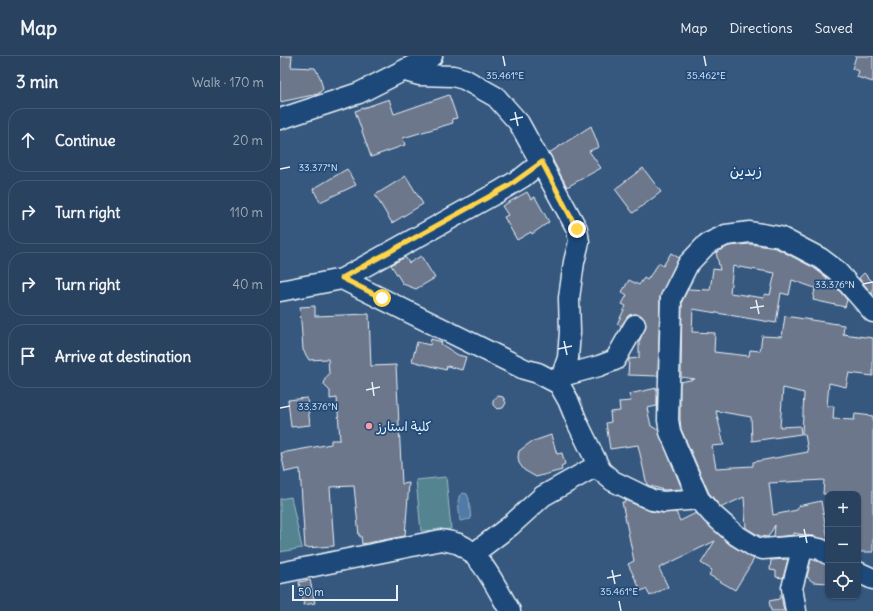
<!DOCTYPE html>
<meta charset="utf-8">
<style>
:root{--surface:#28425f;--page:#344d68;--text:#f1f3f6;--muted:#a5b0bd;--line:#445b74}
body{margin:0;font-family:Delius,"Playpen Sans Arabic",sans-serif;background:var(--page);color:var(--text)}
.controls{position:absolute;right:12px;bottom:12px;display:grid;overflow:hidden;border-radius:8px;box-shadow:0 1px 3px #0004}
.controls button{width:36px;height:36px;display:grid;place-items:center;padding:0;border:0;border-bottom:1px solid var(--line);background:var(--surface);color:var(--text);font:20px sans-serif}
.scale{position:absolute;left:12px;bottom:10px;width:106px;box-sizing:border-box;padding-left:4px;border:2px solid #e8f1f8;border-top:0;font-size:11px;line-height:14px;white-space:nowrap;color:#e8f1f8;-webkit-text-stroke:3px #1f4a7a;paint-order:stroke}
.stop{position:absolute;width:12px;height:12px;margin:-9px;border:3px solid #ffd54a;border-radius:50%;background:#fff}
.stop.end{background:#ffd54a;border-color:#fff;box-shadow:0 1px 4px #0008}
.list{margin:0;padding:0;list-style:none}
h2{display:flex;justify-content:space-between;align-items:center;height:52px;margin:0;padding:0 16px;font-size:17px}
h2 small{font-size:13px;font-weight:400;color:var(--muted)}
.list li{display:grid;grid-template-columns:26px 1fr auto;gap:12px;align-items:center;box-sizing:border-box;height:64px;margin:0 8px 8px;padding:0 8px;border:1px solid var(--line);border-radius:16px}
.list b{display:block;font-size:15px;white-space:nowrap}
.list em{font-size:13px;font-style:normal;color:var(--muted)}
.icon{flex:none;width:22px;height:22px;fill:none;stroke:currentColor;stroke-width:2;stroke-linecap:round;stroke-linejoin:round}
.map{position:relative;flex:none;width:593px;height:555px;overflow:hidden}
header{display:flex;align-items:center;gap:24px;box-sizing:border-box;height:56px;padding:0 20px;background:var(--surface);border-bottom:1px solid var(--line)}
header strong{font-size:19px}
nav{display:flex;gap:22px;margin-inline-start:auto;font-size:14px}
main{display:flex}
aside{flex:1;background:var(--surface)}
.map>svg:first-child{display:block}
</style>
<header>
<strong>Map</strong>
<nav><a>Map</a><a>Directions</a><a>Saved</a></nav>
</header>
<main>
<aside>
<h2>3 min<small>Walk · 170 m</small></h2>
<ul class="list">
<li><svg class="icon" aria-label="ahead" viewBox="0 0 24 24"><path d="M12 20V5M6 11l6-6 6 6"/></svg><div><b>Continue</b></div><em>20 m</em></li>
<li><svg class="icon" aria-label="right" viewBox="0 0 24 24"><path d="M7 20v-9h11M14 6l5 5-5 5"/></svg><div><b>Turn right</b></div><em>110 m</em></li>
<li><svg class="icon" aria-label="right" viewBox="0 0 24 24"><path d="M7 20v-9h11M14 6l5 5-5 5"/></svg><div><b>Turn right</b></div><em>40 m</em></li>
<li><svg class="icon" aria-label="arrive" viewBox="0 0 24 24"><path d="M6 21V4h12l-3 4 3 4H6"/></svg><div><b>Arrive at destination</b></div></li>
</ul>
</aside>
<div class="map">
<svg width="593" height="555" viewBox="0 0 593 555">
<rect width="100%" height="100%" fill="#36587f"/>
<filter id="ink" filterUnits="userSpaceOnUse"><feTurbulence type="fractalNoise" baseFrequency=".025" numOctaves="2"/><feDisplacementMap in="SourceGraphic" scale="8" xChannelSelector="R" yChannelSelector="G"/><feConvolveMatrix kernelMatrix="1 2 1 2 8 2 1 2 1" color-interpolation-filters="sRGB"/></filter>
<g filter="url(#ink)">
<path fill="#53848f" stroke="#9ebac4" d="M 166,421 L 171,473 L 141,475 L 136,424 Z
M 11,441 L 22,492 L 0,496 L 0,443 Z"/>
<path fill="#517aa6" stroke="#8daac7" d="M 183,437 L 187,438 L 189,443 L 191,463 L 180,465 L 178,444 L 179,444 L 179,440 Z"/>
<path fill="#6d778c" stroke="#e8f1f8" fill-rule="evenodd" d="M 0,0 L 12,0 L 11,11 L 35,12 L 40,21 L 43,33 L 38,38 L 0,46 Z
M 576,0 L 593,0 L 593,26 L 577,21 L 579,15 L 572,13 Z
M 169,39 L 177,62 L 172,63 L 173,67 L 123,82 L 125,89 L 91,101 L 75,55 L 109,43 L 114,58 Z
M 311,70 L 319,91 L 309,95 L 321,112 L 287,131 L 269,97 Z
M 363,112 L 381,136 L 353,157 L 335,133 Z
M 67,113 L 76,129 L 40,146 L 33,133 Z
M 126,120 L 143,148 L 112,167 L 95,139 Z
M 247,136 L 251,143 L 255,141 L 269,166 L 252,178 L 251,176 L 237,184 L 224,161 L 228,159 L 222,150 Z
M 470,188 L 496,192 L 534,212 L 547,222 L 545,229 L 558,233 L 567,244 L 565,251 L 533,244 L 535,232 L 512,224 L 509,239 L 501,237 L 496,267 L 413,253 L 412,276 L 435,277 L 434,296 L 469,300 L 470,294 L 480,295 L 482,280 L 502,281 L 505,260 L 564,269 L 563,278 L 593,282 L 593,320 L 569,317 L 566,331 L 549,327 L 547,350 L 554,350 L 553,363 L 574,364 L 575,358 L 593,360 L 593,496 L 578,496 L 578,438 L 543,438 L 544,424 L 489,427 L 493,459 L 517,454 L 518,450 L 541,445 L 548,484 L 514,477 L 514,479 L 494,481 L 495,469 L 488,481 L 480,480 L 466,472 L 464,441 L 442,451 L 440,450 L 429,437 L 401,373 L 400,363 L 400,326 L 415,323 L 401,321 L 402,245 L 408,233 L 430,234 L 433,213 L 440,214 L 436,196 L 449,190 ZM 453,210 L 495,217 L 490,239 L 485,238 L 484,242 L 450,237 ZM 503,332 L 524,337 L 522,378 L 525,378 L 528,396 L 473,406 L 473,410 L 436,412 L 432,390 L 444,389 L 436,355 L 471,361 L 472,385 L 521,378 L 520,370 L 500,371 Z
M 391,197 L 399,202 L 380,241 L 378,320 L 348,319 L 349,303 L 359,302 L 359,286 L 366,269 L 361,259 L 355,258 L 349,259 L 341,270 L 337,268 L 346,250 L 342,248 L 347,239 L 342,236 L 349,224 L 359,229 L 364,222 L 367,224 L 379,207 L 383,210 Z
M 141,200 L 155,222 L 136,233 L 123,228 L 111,209 L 125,201 L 129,207 Z
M 584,217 L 593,226 L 593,239 L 579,222 Z
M 35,250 L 35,260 L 89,258 L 91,310 L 116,309 L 122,428 L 129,427 L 125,480 L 82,488 L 81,480 L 79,480 L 74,430 L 50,431 L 54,490 L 25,492 L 20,413 L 5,416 L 1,397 L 51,388 L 51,384 L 60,384 L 57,342 L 50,343 L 50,335 L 44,329 L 45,323 L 49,318 L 48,303 L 29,304 L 23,294 L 20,251 Z
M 151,283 L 162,286 L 161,288 L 178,299 L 186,301 L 182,314 L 167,310 L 166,314 L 132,305 L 137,286 L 150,289 Z
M 377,332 L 377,350 L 367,352 L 371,370 L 378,374 L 402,433 L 384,434 L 367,429 L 358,389 L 330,393 L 326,367 L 331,366 L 330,356 L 340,355 L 339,346 L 351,345 L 349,338 Z
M 218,340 L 223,341 L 226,347 L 223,352 L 217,353 L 213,349 L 213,344 Z
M 27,342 L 30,369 L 11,371 L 8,344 Z
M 271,379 L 277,398 L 282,397 L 285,408 L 281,410 L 282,414 L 256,421 L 244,414 L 239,407 L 238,401 L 239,395 L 251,386 Z
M 345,444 L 370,455 L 382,457 L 396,456 L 400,465 L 416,457 L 449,488 L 474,503 L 455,534 L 429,519 L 432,514 L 421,507 L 435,485 L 379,512 L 388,531 L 370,540 L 366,533 L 361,535 L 348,508 L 354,505 L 342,446 L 345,446 Z
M 508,503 L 503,522 L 496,521 L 496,515 L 490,514 L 491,504 Z
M 531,503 L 548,509 L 548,527 L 533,526 L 527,521 Z
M 30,524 L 35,547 L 24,549 L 19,526 Z
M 501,539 L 504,555 L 491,555 L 489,545 L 499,543 Z"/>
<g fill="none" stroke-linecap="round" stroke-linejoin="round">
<defs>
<path id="minor" d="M 0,63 L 79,37 L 152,0
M 62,223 L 244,313 L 258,317 L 279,328 L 288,302 L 290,276 L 289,242 L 294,206 L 299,186 L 297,173 L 239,67 L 216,41 L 184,23 L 173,20 L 139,19 L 125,15
M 0,235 L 62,223 L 220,135 L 243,121 L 262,106
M 282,320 L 319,310 L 335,304 L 355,269
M 279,328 L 288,344 L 298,368 L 321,415 L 333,425 L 372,444 L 384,446 L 419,443
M 193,498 L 230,470 L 263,440 L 318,409
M 548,498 L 540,493 L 523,490 L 483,493 L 475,491 L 456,479 L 432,458 L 419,443 L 390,376 L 388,364 L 391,242 L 408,208 L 427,188 L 446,179 L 470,176 L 500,181 L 540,202 L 556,214 L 593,256
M 578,516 L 593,523
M 0,517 L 161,484 C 167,485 174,486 179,488 C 201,497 218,535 230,555
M 516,555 L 512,532 L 523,490"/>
</defs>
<use href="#minor" stroke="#e8f1f8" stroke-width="23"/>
<use href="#minor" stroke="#1f4a7a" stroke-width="20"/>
</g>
</g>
<g fill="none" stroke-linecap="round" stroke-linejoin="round" filter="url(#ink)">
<path stroke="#ffd54a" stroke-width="5" d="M 102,242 L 62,222 L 230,129 L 262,106 L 297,173"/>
</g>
<path fill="none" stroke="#e8f1f8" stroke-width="1.5" d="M 223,0 L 225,10M 424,0 L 426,10M 235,56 L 238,70M 230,64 L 243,61M 0,113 L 10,111M 583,228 L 593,226M 476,244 L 479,258M 470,252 L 484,250M 284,285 L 287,299M 278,293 L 292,290M 92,326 L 94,340M 86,334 L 100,331M 0,352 L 10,350M 524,473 L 527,487M 519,481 L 533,479M 332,514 L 335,528M 327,522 L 341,519M 339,545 L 341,555"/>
<circle fill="#ff9aa2" stroke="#1f4a7a" stroke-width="1.5" cx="89" cy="370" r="4"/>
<g text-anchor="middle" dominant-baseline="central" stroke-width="3.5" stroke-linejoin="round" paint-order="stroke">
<g font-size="13" fill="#e8f1f8" stroke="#1f4a7a" text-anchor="start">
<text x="97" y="370">كلية استارز</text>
</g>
<g font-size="15" fill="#e8f1f8" stroke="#1f4a7a">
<text x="466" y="114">زبدين</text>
</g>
</g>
<g font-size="10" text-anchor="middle" fill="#e8f1f8" stroke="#1f4a7a" stroke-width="3.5" stroke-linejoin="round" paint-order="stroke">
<text x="225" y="23">35.461°E</text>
<text x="426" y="23">35.462°E</text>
<text x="38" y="115">33.377°N</text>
<text x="555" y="232">33.376°N</text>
<text x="38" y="354">33.376°N</text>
<text x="339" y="539">35.461°E</text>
</g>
</svg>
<div class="controls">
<button>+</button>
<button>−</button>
<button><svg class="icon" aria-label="locate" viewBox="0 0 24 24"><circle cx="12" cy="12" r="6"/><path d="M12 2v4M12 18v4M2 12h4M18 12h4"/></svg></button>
</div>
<div class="scale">50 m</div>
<div class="stop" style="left:102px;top:242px"></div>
<div class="stop end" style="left:297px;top:173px"></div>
</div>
</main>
